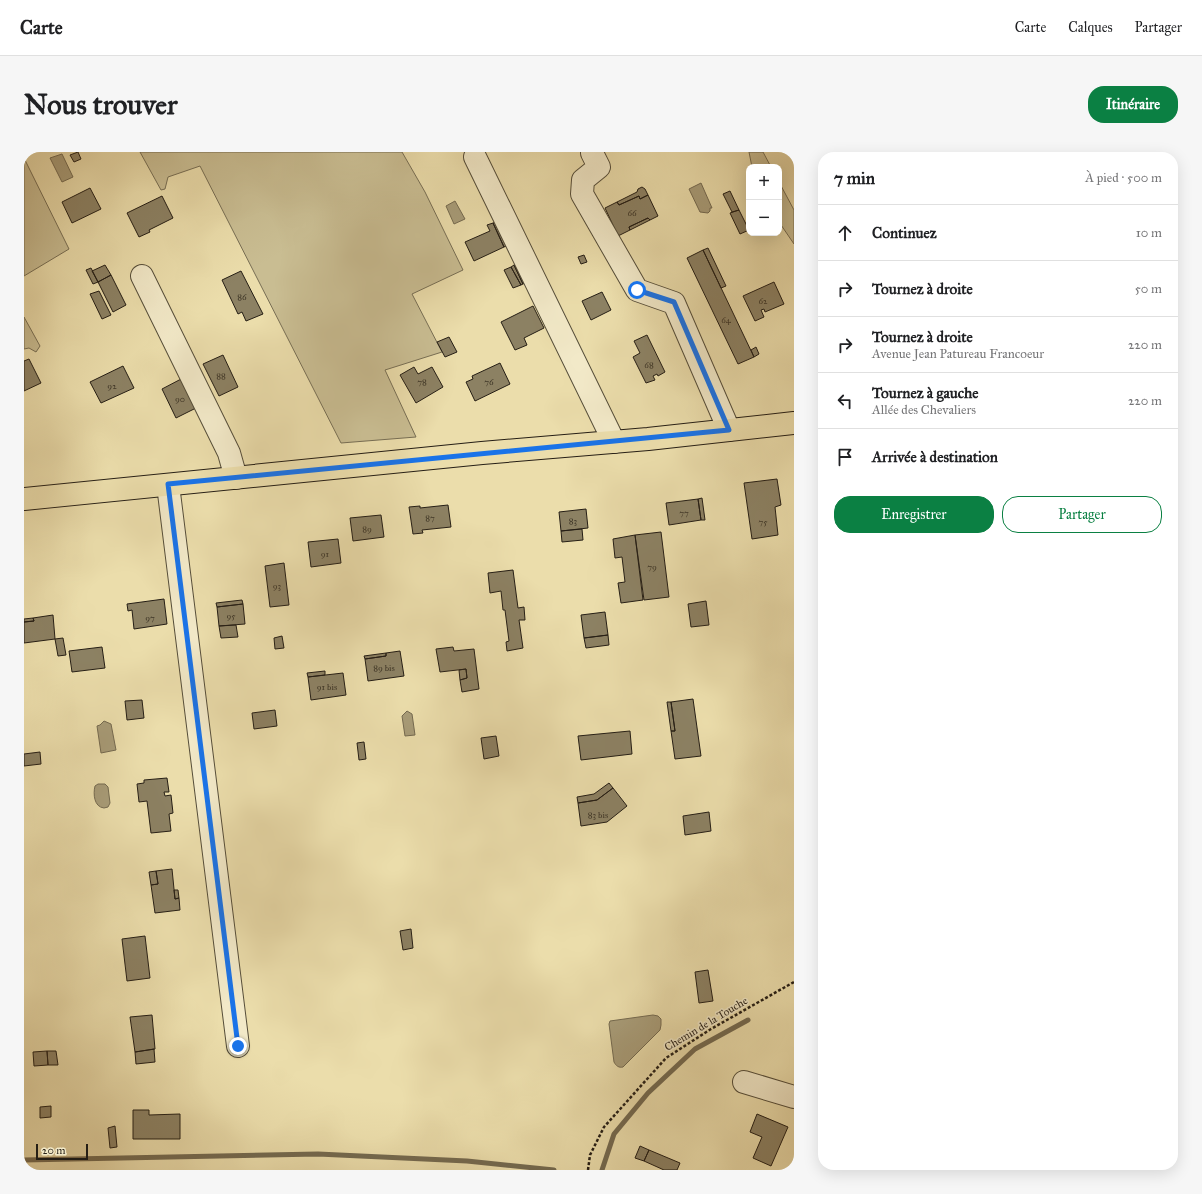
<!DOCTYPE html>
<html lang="fr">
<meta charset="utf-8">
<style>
:root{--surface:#fff;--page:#f6f6f6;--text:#202124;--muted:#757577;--line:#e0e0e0;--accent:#0b8043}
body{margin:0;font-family:"IM FELL Great Primer",serif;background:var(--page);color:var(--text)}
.controls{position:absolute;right:12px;top:12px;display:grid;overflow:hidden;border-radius:8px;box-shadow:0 4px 16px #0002}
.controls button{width:36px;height:36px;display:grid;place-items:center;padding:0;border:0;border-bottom:1px solid var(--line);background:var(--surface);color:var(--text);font:20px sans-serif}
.scale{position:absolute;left:12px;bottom:10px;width:52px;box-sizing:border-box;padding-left:4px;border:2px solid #251e15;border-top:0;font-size:11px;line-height:14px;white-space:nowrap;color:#251e15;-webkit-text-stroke:3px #f2e9c8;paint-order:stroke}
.stop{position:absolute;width:12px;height:12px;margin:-9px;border:3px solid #1a73e8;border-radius:50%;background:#fff}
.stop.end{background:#1a73e8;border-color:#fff;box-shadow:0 1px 4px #0008}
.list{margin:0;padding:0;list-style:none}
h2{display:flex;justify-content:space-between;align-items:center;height:52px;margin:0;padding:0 16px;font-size:17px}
h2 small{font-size:13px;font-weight:400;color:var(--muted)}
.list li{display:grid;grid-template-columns:26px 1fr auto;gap:12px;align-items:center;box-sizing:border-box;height:56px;padding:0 16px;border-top:1px solid var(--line)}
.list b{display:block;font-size:15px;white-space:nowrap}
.list p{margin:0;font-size:13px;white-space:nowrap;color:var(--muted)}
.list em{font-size:13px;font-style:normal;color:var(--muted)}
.actions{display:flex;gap:8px;padding:12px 16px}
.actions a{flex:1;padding:9px 0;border:1px solid var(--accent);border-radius:16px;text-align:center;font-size:14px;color:var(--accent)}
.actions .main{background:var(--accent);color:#fff}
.icon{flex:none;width:22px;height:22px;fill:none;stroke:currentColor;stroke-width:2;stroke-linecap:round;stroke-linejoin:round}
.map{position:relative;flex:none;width:770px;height:1018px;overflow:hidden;border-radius:16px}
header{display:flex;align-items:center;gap:24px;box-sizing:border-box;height:56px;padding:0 20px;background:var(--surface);border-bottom:1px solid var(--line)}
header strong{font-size:19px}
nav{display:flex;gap:22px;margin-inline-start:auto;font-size:14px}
.intro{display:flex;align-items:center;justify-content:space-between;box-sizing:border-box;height:96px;padding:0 24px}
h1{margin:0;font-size:28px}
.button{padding:10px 18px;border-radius:16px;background:var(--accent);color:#fff;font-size:14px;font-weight:700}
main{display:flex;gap:24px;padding:0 24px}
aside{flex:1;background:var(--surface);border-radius:16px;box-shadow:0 4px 16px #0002}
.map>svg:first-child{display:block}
</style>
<header>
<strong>Carte</strong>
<nav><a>Carte</a><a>Calques</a><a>Partager</a></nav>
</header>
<div class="intro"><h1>Nous trouver</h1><a class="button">Itinéraire</a></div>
<main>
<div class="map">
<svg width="770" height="1018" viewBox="0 0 770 1018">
<rect width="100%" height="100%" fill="#ebddab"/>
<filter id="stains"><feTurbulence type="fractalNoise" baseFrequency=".005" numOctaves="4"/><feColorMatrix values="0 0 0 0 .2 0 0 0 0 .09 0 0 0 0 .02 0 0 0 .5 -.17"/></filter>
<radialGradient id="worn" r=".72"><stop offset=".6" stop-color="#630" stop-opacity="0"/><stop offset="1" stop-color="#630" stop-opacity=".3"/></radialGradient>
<path fill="#c9bd92" stroke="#776e54" d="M 116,0 L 378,0 L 401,40 L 439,118 L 388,142 L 418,200 L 361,218 L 392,285 L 317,291 L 176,14 L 144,25 L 141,37 L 137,38 Z
M 725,0 L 739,0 L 747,15 L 728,15 Z
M 0,6 L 45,97 L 0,124 Z
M 755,30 L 770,58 L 770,92 L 755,70 Z
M 0,165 L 16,194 L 12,200 L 5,196 L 0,197 Z"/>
<path fill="#a89c78" stroke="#746a50" d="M 38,2 L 49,25 L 38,30 L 26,6 Z
M 677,31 L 688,56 L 686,56 L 686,59 L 684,61 L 676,60 L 665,37 Z
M 431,49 L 441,67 L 430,72 L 422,54 Z
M 383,559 L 388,562 L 391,583 L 381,584 L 378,564 Z
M 80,569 L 87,572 L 92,598 L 77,601 L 73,574 L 76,573 Z
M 74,632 L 81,632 L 84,635 L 86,651 L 84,655 L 80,656 C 70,655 69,642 71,634 Z
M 629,863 L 634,864 L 637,867 L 637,873 L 636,878 L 599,915 C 595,916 592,914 590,910 L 585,872 L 586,869 Z"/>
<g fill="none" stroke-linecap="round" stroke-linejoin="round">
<path stroke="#746a50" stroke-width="5" d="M 0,1008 L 294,1002 L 443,1009 L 530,1018
M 578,1018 L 590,982 L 624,941 L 671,897 L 724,868"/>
</g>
<path fill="#8c8163" stroke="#251e15" d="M 54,0 L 57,7 L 50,10 L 46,3 Z
M 618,35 L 621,37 L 624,43 L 616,47 L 615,44 L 595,53 L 593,50 L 613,40 L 614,37 Z
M 66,36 L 77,57 L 48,71 L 38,50 Z
M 706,39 L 715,58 L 708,60 L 699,42 Z
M 624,43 L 634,64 L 626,68 L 624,66 L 605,75 L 606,78 L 594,84 L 581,56 L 593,50 L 595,53 L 615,44 L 616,47 Z
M 138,44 L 149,66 L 125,78 L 126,80 L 115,85 L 103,61 Z
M 715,58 L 725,78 L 716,82 L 706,61 Z
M 624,66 L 626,68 L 606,78 L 605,75 Z
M 475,68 L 487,92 L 480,95 L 469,71 Z
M 469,71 L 480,95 L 450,109 L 441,90 L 466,79 L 463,73 Z
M 684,96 L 702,134 L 697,136 L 679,98 Z
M 679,98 L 730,205 L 714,212 L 663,106 Z
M 560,103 L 563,110 L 557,112 L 554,105 Z
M 497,110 L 506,128 L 499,132 L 490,113 Z
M 81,113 L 87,123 L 74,130 L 68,119 Z
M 490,113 L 499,132 L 497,133 L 487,115 Z
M 487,115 L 497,133 L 489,136 L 480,118 Z
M 67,116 L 74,130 L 69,132 L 62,118 Z
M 217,119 L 239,162 L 222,169 L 218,160 L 214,162 L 198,128 Z
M 87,123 L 102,153 L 89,160 L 74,130 Z
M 750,130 L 760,152 L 741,160 L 740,157 L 737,158 L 740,165 L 731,169 L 719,144 Z
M 75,139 L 87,163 L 78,167 L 66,142 Z
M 578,140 L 587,158 L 567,168 L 558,149 Z
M 509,154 L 520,176 L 500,186 L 503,193 L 491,198 L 477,170 Z
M 623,183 L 641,220 L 634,224 L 633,222 L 629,224 L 631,228 L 622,231 L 609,205 L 616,201 L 610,189 Z
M 425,185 L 433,200 L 421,205 L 413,190 Z
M 732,195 L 735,202 L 730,205 L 727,198 Z
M 199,203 L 214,235 L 195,244 L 179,212 Z
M 5,207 L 17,231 L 0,239 L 0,209 Z
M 476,211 L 486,232 L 451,249 L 442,230 L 449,227 L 448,224 Z
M 99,214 L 110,236 L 77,251 L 66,230 Z
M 390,215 L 394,222 L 408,215 L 419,235 L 392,251 L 376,223 Z
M 159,226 L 174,255 L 152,266 L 138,237 Z
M 753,327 L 757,353 L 751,355 L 754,383 L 728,387 L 720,331 Z
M 678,346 L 681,368 L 677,368 L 674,347 Z
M 674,347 L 677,368 L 645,373 L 642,351 Z
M 424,353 L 427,375 L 398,378 L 399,381 L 389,382 L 385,355 L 396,354 L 396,356 Z
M 562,357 L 564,376 L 537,379 L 535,360 Z
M 357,363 L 360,385 L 329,389 L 326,366 Z
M 558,377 L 559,388 L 538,390 L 537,379 Z
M 637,380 L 645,445 L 620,448 L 611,383 Z
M 611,383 L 619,448 L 597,451 L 594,431 L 601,430 L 598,405 L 591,406 L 589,387 Z
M 314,387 L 317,411 L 287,415 L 284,390 Z
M 260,411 L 265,453 L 246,455 L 241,414 Z
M 489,418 L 494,456 L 500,455 L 501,468 L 495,468 L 499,496 L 483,499 L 482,490 L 485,489 L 481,458 L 479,458 L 477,439 L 466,441 L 464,421 Z
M 140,447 L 143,472 L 110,477 L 108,458 L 104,459 L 103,452 Z
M 218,448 L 219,452 L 193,455 L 192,451 Z
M 682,449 L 685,473 L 667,475 L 664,452 Z
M 219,452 L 221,472 L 195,474 L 193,455 Z
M 581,460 L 584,483 L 560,486 L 557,463 Z
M 29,463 L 31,487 L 0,491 L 0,470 L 10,469 L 9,466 Z
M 9,466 L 10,469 L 0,470 L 0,467 Z
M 212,473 L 214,485 L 197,486 L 195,474 Z
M 584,483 L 585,493 L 562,496 L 560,486 Z
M 258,484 L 260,496 L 251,497 L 250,486 Z
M 39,486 L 42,503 L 34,504 L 31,487 Z
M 78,495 L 81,516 L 48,520 L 45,499 Z
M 429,495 L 430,499 L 450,497 L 455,537 L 438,540 L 436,528 L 443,526 L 442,517 L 416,520 L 412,497 Z
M 376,499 L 380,524 L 344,529 L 341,507 L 362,504 L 362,501 Z
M 362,501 L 362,504 L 341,507 L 340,504 Z
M 442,517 L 443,526 L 436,528 L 435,518 Z
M 301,519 L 301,523 L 284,525 L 283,521 Z
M 319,521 L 322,543 L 287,548 L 284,525 Z
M 669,547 L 677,604 L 651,607 L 647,579 L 651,579 L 647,550 Z
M 118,548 L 120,566 L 103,568 L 101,549 Z
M 643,550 L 647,550 L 651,579 L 647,579 Z
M 251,558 L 253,574 L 230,577 L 228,561 Z
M 606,579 L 608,602 L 557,608 L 554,584 Z
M 472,584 L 475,604 L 460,607 L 457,586 Z
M 340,590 L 342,607 L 335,608 L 333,591 Z
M 16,600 L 17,612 L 0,614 L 0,602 Z
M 143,626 L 145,640 L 140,640 L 141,644 L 147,643 L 149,661 L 145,662 L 147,679 L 127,681 L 123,649 L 115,650 L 113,632 L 120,631 L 120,628 Z
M 585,631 L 589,636 L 573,648 L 554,651 L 553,645 L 570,642 Z
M 589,636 L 603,654 L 583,670 L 557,674 L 554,651 L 573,648 Z
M 685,660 L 687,679 L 661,683 L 659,664 Z
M 148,717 L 151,747 L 155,746 L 156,758 L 131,761 L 127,733 L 134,732 L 132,719 Z
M 132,719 L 134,732 L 127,733 L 125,720 Z
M 150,738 L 154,738 L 155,746 L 151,747 Z
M 387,777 L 389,796 L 379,798 L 376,779 Z
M 121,784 L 126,826 L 103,829 L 98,787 Z
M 684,818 L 689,849 L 675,851 L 671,820 Z
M 128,863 L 131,897 L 111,900 L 106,865 Z
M 130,897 L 131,910 L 112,912 L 111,900 Z
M 23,899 L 32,899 L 34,913 L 24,913 Z
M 23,899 L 24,913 L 10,914 L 9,900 Z
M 27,954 L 27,965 L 16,966 L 16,955 Z
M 109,958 L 125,958 L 125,963 L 156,962 L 156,987 L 109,987 Z
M 733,962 L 764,975 L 747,1014 L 729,1006 L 738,985 L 726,980 Z
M 91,974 L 93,995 L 86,996 L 84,976 Z
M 616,994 L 625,998 L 620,1009 L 611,1006 Z
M 625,998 L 656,1011 L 653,1018 L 640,1018 L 620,1009 Z"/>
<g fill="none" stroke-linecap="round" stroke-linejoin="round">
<defs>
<path id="minor" d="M 568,1 L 575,15 L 559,28 L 558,42 L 613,138 L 650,151 L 705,278
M 451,5 L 590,290
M 118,124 L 205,301 L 212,326
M 144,333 L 214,894
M 720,930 L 770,945"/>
<path id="major" d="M 0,347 L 458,301 L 624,287 L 770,271"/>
</defs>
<use href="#minor" stroke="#564e3a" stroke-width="24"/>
<use href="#major" stroke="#251e15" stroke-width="24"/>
<path stroke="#251e15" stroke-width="2.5" stroke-dasharray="3 2" stroke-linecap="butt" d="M 564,1018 L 566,1003 L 580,975 L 642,906 L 687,877 L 770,830"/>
<use href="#minor" stroke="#f2e9c8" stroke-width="22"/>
<use href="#major" stroke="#ebddab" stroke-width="22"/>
</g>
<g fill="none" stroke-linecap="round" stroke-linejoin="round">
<path stroke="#1a73e8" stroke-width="5" d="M 214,894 L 144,332 L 705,278 L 650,150 L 613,138"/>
</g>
<g text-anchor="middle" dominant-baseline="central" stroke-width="3" stroke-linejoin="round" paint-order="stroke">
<g font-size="9" fill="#3f3728">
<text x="608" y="60">66</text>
<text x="218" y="144">86</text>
<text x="739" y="148">62</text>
<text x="702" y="167">64</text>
<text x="625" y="212">68</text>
<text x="197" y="223">88</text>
<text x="398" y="229">78</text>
<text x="465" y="229">76</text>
<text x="88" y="233">92</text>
<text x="156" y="246">90</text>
<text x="660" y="360">77</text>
<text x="406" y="365">87</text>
<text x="549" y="368">83</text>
<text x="739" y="369">75</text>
<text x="343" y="376">89</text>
<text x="301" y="401">91</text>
<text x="628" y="414">79</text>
<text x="253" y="433">93</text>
<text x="207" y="463">95</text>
<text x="126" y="465">97</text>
<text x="360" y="515">89 bis</text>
<text x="303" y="534">91 bis</text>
<text x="574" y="662">83 bis</text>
</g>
<g font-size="11" fill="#251e15" stroke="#f2e9c8">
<text transform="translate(682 872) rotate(-31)">Chemin de la Touche</text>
</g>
</g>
<rect width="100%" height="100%" filter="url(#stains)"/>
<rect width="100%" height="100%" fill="url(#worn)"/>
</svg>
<div class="controls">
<button>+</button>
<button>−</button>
</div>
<div class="scale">20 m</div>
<div class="stop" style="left:613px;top:138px"></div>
<div class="stop end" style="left:214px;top:894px"></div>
</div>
<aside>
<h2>7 min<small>À pied · 500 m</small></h2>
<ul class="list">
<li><svg class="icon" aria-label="ahead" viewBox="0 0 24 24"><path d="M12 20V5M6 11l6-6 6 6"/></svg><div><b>Continuez</b></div><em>10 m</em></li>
<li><svg class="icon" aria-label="right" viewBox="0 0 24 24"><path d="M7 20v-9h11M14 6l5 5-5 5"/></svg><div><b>Tournez à droite</b></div><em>50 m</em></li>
<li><svg class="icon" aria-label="right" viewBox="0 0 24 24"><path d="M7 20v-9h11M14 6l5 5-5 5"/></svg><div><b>Tournez à droite</b><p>Avenue Jean Patureau Francoeur</p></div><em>220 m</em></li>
<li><svg class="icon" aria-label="left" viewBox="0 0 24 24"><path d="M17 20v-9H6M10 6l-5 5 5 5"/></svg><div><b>Tournez à gauche</b><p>Allée des Chevaliers</p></div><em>220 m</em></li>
<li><svg class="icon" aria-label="arrive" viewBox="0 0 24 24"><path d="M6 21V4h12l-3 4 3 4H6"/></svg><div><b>Arrivée à destination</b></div></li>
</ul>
<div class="actions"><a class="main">Enregistrer</a><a>Partager</a></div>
</aside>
</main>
